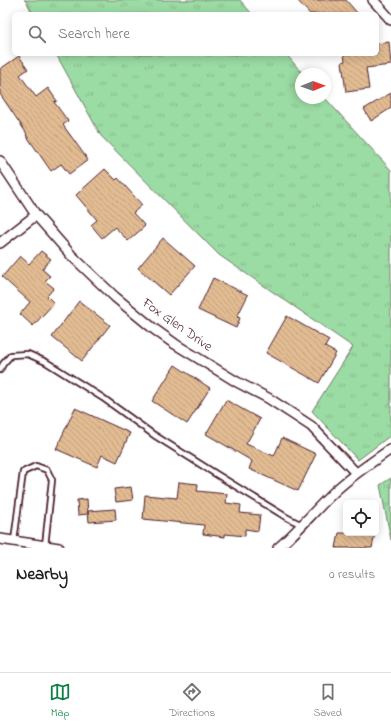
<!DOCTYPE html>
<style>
:root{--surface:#fff;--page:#f6f6f6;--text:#202124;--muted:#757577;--line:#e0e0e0;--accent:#0b8043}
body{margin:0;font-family:"Indie Flower",sans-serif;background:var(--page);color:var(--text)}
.controls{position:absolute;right:12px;bottom:12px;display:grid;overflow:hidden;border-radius:6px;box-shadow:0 2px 10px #0003}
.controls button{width:36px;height:36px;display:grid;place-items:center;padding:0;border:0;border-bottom:1px solid var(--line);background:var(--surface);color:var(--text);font:20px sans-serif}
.compass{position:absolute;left:295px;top:68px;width:36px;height:36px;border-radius:50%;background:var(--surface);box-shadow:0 2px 10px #0003;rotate:89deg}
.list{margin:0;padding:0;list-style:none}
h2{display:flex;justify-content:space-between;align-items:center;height:52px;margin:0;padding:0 16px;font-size:17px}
h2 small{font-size:13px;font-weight:400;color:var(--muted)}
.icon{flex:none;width:22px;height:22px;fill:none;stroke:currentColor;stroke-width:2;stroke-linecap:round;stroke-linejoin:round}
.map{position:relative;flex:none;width:391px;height:548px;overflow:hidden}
.search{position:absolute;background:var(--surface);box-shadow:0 2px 10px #0003;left:12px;right:12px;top:12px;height:44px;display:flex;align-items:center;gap:10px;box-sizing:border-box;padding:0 14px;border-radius:6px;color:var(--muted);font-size:15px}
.sheet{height:124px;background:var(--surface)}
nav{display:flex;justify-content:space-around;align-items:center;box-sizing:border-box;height:56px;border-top:1px solid var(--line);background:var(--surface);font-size:11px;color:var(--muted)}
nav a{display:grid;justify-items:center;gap:2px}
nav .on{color:var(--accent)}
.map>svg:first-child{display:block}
</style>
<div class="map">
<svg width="391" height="548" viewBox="0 0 391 548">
<defs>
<pattern id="grass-tufts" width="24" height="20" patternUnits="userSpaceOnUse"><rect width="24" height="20" fill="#9bdba4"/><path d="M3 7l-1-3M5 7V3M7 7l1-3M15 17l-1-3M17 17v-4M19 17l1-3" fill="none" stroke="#87bc8d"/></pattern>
<pattern id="building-back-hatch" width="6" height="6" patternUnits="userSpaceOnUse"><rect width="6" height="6" fill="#e1bb92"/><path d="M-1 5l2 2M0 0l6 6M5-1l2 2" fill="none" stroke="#c3a07e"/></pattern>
</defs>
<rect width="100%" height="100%" fill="#fff"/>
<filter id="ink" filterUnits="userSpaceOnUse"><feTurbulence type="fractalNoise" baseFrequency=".025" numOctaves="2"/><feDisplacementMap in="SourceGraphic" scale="8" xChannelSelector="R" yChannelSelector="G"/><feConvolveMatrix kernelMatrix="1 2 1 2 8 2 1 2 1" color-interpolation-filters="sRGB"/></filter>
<g filter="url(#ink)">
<path fill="url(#grass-tufts)" stroke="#727d68" d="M 24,0 L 240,0 L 252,14 L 33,14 L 26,1 Z
M 56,54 L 286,54 L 303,74 L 301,74 L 301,98 L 325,98 L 391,170 L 391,435 L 358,460 L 312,411 L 353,347 L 219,255 L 101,136 Z
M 391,478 L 391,540 L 380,485 Z"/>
<path fill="url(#building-back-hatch)" stroke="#4a1f2b" d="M 297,0 L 346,0 L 358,14 L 310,14 Z
M 389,42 L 391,65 L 366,68 L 369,89 L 346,92 L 342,62 L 345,61 L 344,54 L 377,54 L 377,44 Z
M 19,56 L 28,69 L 20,75 L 36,97 L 48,88 L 57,101 L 54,102 L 68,121 L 63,125 L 88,160 L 69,174 L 61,164 L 51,171 L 26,135 L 27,134 L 0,94 L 0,69 Z
M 391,93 L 391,108 L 371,121 L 364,109 Z
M 105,169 L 116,180 L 118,178 L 142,205 L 133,213 L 145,226 L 128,241 L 115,227 L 102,238 L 91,225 L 97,220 L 76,195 Z
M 163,238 L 195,266 L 169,295 L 138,268 Z
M 41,251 L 51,259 L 42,269 L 50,276 L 45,281 L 54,288 L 47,296 L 54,303 L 33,326 L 20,314 L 30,302 L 2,277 L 20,256 L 29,264 Z
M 213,278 L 248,295 L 237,317 L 240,318 L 236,328 L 198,310 Z
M 79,301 L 110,325 L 82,361 L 52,337 Z
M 287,316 L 329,340 L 325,347 L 336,353 L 319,383 L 266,353 Z
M 175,365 L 210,388 L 187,424 L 152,401 Z
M 226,400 L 260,419 L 246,444 L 274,456 L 282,438 L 316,454 L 298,491 L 249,469 L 252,461 L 206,434 Z
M 75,408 L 130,433 L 117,462 L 102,455 L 97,467 L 56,449 Z
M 179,482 L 198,484 L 197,491 L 227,494 L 226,503 L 241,505 L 240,513 L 260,515 L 258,531 L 245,529 L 245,536 L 225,534 L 225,537 L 203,534 L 204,525 L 143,519 L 145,495 L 177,498 Z
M 131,487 L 133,500 L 116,502 L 114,489 Z
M 87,499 L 88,514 L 78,515 L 77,500 Z
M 115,509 L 116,520 L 89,522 L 88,511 Z
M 339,533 L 375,533 L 372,548 L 336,548 Z"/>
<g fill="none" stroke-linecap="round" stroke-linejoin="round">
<defs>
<path id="lane" d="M 0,370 L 3,364 L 11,355 L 28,354 L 46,362 L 103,398 L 154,435 L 216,474 L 286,517 L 302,525
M 14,541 L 23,472 L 36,466 L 47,470 L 52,480 L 45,546"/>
<path id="street" d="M 373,0 L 391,20
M 0,161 L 36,215 L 72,256 L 115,297 L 154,329 L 175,344 L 237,382 L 268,398 L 311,426 L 356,473
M 0,243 L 36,215
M 0,539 L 59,548
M 278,548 C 298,531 315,510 334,492 C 352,475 372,462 391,449"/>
</defs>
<use href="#lane" stroke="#4a1f2b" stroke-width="8"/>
<use href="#street" stroke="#4a1f2b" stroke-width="12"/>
<use href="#lane" stroke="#fff" stroke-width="4.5"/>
<use href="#street" stroke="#fff" stroke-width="9"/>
</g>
</g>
<g text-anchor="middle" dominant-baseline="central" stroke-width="4" stroke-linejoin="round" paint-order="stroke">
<g font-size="14" fill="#4a1f2b" stroke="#fff">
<text transform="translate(177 325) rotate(35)">Fox Glen Drive</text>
</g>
</g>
</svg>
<div class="controls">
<button><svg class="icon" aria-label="locate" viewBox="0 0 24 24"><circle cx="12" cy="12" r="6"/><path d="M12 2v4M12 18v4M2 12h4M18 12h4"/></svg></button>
</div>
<svg class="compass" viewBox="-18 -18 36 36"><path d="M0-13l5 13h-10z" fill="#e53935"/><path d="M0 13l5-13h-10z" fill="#757577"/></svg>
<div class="search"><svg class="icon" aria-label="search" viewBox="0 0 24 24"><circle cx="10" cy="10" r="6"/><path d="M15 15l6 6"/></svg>Search here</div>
</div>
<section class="sheet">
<h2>Nearby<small>0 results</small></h2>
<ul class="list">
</ul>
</section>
<nav>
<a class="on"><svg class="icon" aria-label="map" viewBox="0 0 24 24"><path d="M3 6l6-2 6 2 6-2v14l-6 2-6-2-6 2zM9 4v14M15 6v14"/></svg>Map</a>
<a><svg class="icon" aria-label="directions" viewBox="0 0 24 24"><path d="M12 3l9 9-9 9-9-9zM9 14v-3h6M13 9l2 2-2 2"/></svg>Directions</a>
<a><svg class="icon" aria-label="saved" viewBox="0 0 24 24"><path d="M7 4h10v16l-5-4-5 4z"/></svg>Saved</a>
</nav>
